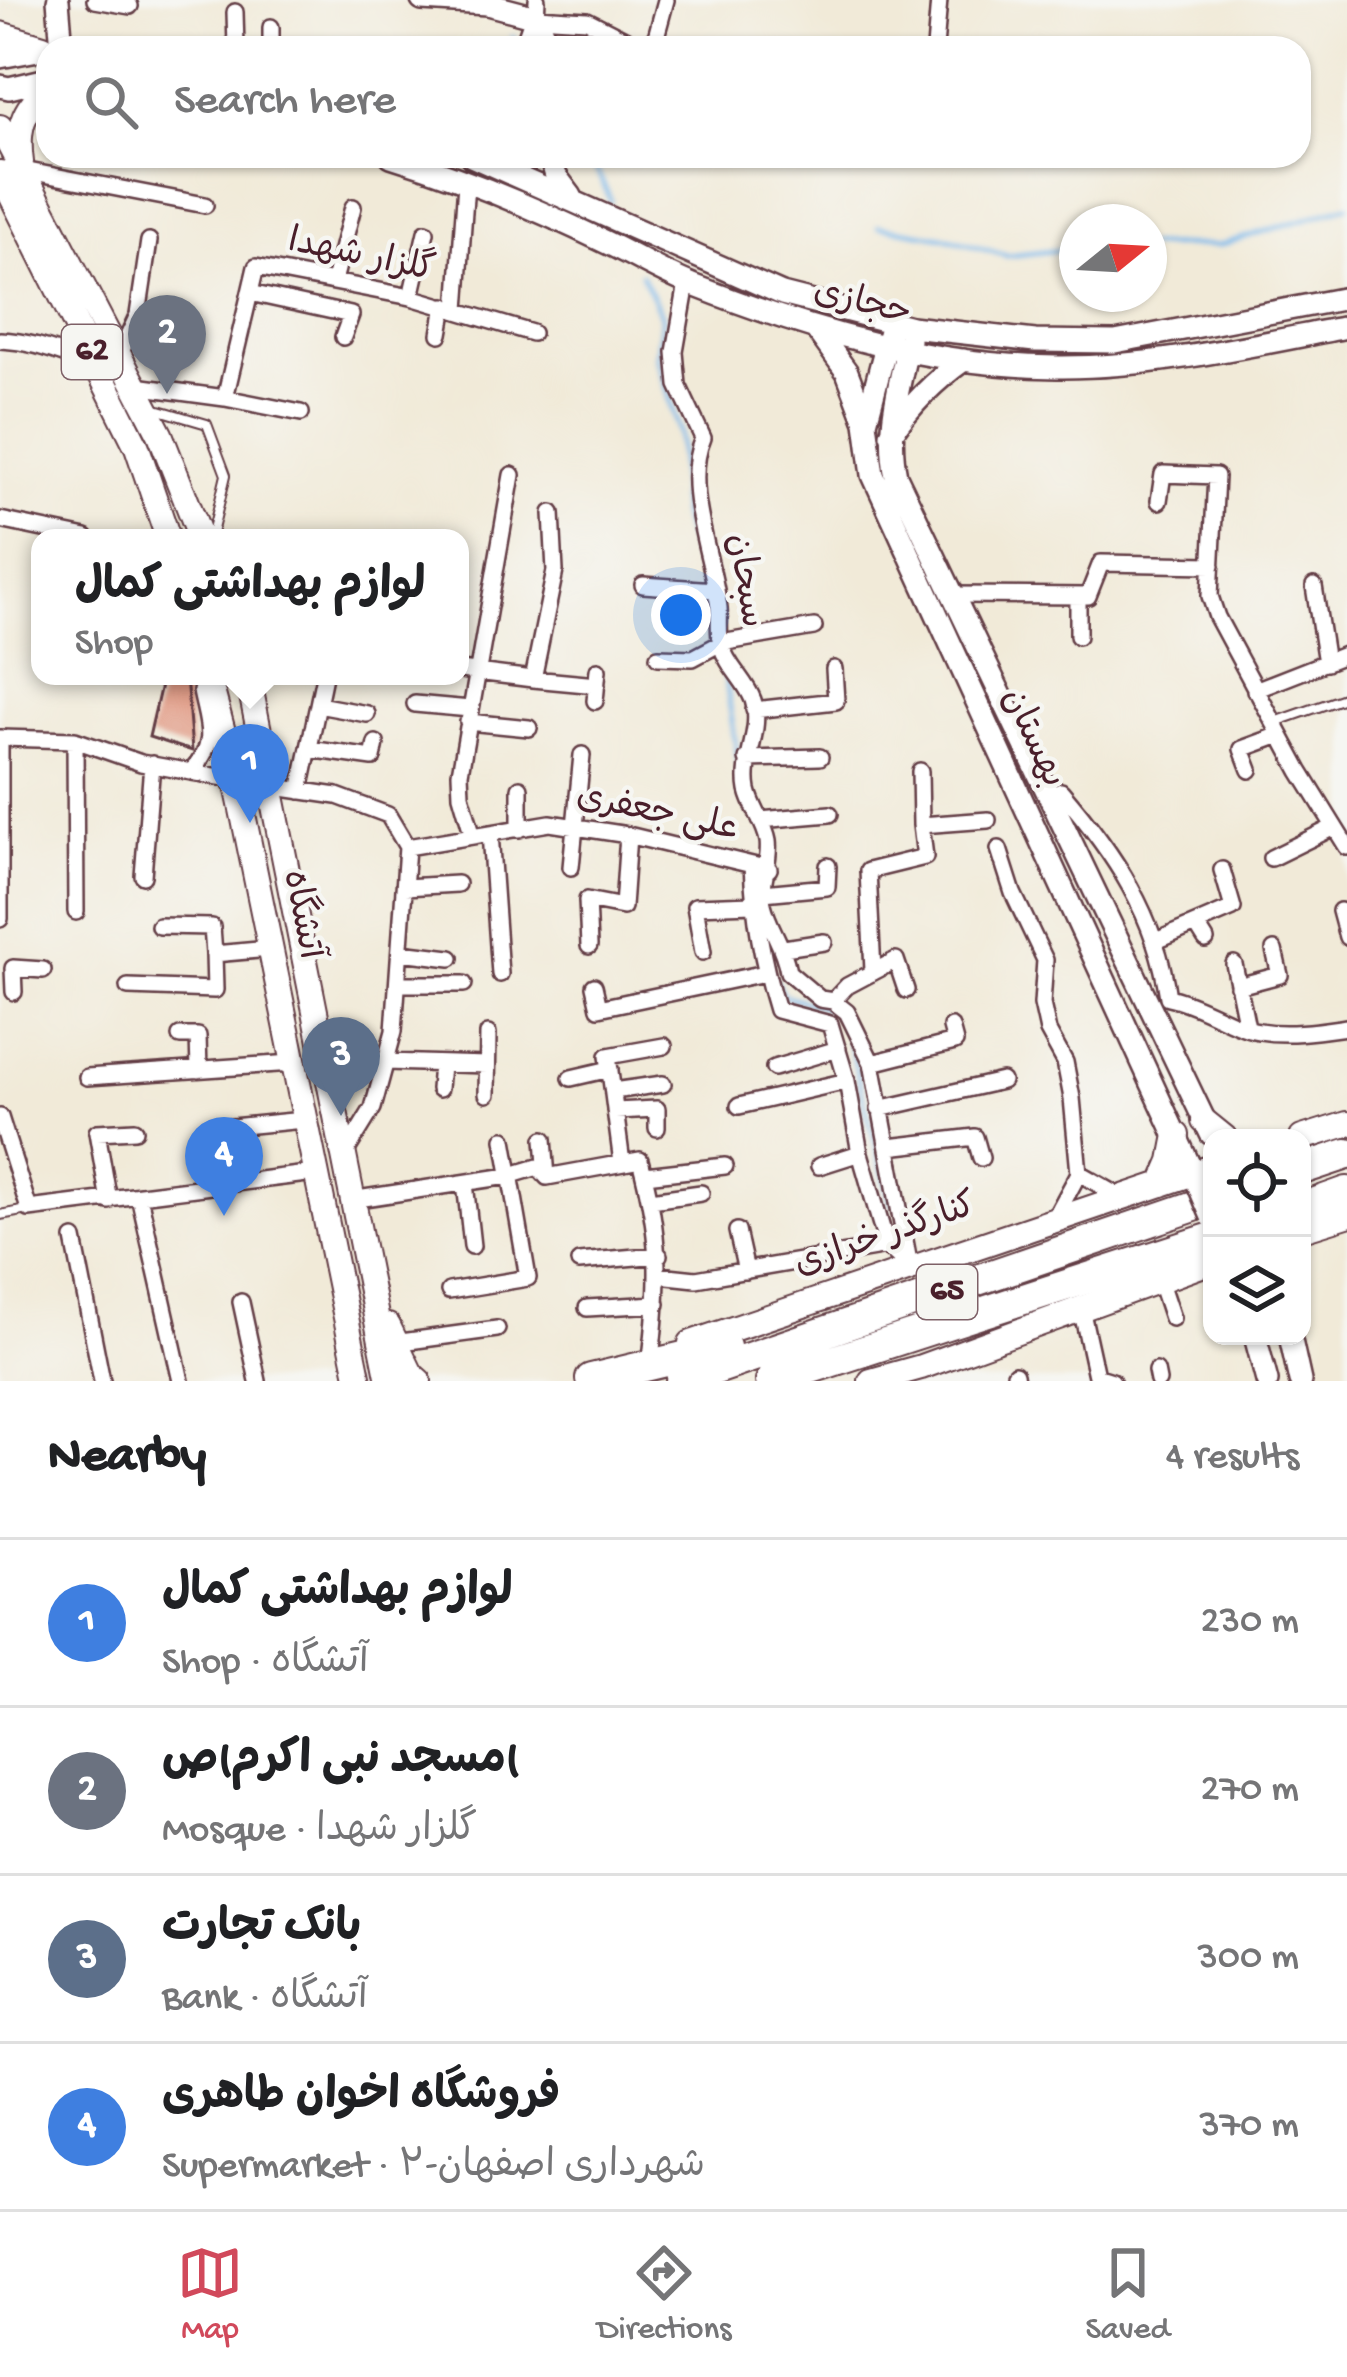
<!DOCTYPE html>
<meta charset="utf-8">
<style>
:root{--surface:#fff;--page:#f2f2f2;--text:#202124;--muted:#757577;--line:#e0e0e0;--accent:#d1495b}
body{margin:0;font-family:"Gochi Hand","Playpen Sans Arabic",sans-serif;background:var(--page);color:var(--text)}
.controls{position:absolute;right:36px;bottom:36px;display:grid;overflow:hidden;border-radius:24px;box-shadow:0 3px 9px #0004}
.controls button{width:108px;height:108px;display:grid;place-items:center;padding:0;border:0;border-bottom:3px solid var(--line);background:var(--surface);color:var(--text);font:60px sans-serif}
.compass{position:absolute;left:1059px;top:204px;width:108px;height:108px;border-radius:50%;background:var(--surface);box-shadow:0 3px 9px #0004;rotate:72deg}
.you{position:absolute;left:681px;top:615px;width:42px;height:42px;margin:-30px;border:9px solid #fff;border-radius:50%;background:#1a73e8;box-shadow:0 0 0 18px #1a73e833}
.badge{display:grid;place-items:center;width:78px;height:78px;border-radius:50%;background:var(--accent);color:#fff;font-size:39px;font-weight:700}
.pin{position:absolute;translate:-50% -99px;filter:drop-shadow(0 3px 6px #0008)}
.pin::after{content:'';position:absolute;top:63px;width:42px;height:36px;background:inherit;clip-path:polygon(0 0,100% 0,50% 100%)}
.popup{position:absolute;left:31px;top:529px;width:438px;height:156px;box-sizing:border-box;display:grid;place-content:center;border-radius:24px;background:var(--surface);filter:drop-shadow(0 3px 9px #0005);font-size:39px;white-space:nowrap;color:var(--muted)}
.popup b{font-size:45px;color:var(--text)}
.popup::after{content:'';position:absolute;left:50%;top:100%;margin-left:-24px;border:24px solid transparent;border-top-color:var(--surface)}
.list{margin:0;padding:0;list-style:none}
h2{display:flex;justify-content:space-between;align-items:center;height:156px;margin:0;padding:0 48px;font-size:51px}
h2 small{font-size:39px;font-weight:400;color:var(--muted)}
.list li{display:grid;grid-template-columns:78px 1fr auto;gap:36px;align-items:center;box-sizing:border-box;height:168px;padding:0 48px;border-top:3px solid var(--line)}
.list b{display:block;font-size:45px;white-space:nowrap}
.list p{margin:0;font-size:39px;white-space:nowrap;color:var(--muted)}
.list em{font-size:39px;font-style:normal;color:var(--muted)}
.icon{flex:none;width:66px;height:66px;fill:none;stroke:currentColor;stroke-width:2;stroke-linecap:round;stroke-linejoin:round}
.map{position:relative;flex:none;width:1347px;height:1381px;overflow:hidden}
.search{position:absolute;background:var(--surface);box-shadow:0 3px 9px #0004;left:36px;right:36px;top:36px;height:132px;display:flex;align-items:center;gap:30px;box-sizing:border-box;padding:0 42px;border-radius:36px;color:var(--muted);font-size:45px}
.sheet{height:828px;background:var(--surface)}
nav{display:flex;justify-content:space-around;align-items:center;box-sizing:border-box;height:168px;border-top:3px solid var(--line);background:var(--surface);font-size:33px;color:var(--muted)}
nav a{display:grid;justify-items:center;gap:6px}
nav .on{color:var(--accent)}
.map>svg:first-child{display:block}
</style>
<div class="map">
<svg width="1347" height="1381" viewBox="0 0 1347 1381">
<rect width="100%" height="100%" fill="#f6f6f2"/>
<filter id="ink" filterUnits="userSpaceOnUse"><feTurbulence type="fractalNoise" baseFrequency=".00833" numOctaves="2"/><feDisplacementMap in="SourceGraphic" scale="24" xChannelSelector="R" yChannelSelector="G"/><feConvolveMatrix kernelMatrix="1 2 1 2 8 2 1 2 1" color-interpolation-filters="sRGB"/></filter>
<filter id="wash" filterUnits="userSpaceOnUse"><feTurbulence type="fractalNoise" baseFrequency=".004" numOctaves="4" result="noise"/><feDisplacementMap in="SourceGraphic" scale="48" xChannelSelector="R" yChannelSelector="G"/><feGaussianBlur stdDeviation="2.7" result="paint"/><feColorMatrix in="noise" values="0 0 0 0 0 0 0 0 0 0 0 0 0 0 0 0 0 1.4 0 .05"/><feComposite in="paint" operator="in"/></filter>
<g filter="url(#wash)">
<rect width="100%" height="100%" fill="#f1ead8"/>
<g fill="none" stroke-linecap="round" stroke-linejoin="round">
<path stroke="#76b8eb" stroke-width="4.5" d="M 513,37 L 516,48
M 590,156 L 611,201
M 878,226 L 943,237 L 1007,256 L 1077,248
M 1149,246 L 1220,245 L 1347,206
M 641,274 L 662,316 L 657,356 L 680,433 L 681,514 L 713,615
M 724,667 L 740,774
M 775,980 L 783,995 L 836,1011
M 843,1018 L 891,1205"/>
</g>
<g id="blocks">
<path fill="#de8f77" d="M 163,676 L 186,676 L 192,751 L 149,737 Z"/>
</g>
</g>
<g filter="url(#ink)">
<use href="#blocks" fill-opacity="0" stroke="#633d45" stroke-width="3"/>
<g fill="none" stroke-linecap="round" stroke-linejoin="round">
<defs>
<path id="lane" d="M 156,409 L 207,424 L 226,475 L 211,538
M 1275,722 L 1347,697
M 0,1215 L 28,1210"/>
<path id="street" d="M 95,0 L 130,6
M 537,0 L 536,17 L 587,20 L 642,48
M 235,12 L 236,48
M 271,27 L 271,48
M 347,48 L 348,47
M 653,48 L 666,0
M 935,48 L 939,0
M 23,170 L 205,205
M 334,281 L 353,207
M 687,283 L 675,352 L 678,385 L 703,438 C 682,486 713,557 719,608 C 720,620 718,633 721,645 C 727,666 746,681 753,700 C 763,729 742,759 748,790 C 752,808 765,823 768,841 C 771,862 759,887 763,904 C 769,929 784,945 788,972 L 820,999 L 833,1001 L 847,1012 L 872,1063 L 910,1267
M 250,293 L 351,315 L 343,337
M 411,297 L 426,232
M 457,310 L 466,183
M 440,334 L 445,306
M 0,340 C 40,342 62,355 99,366
M 120,354 L 138,315 L 149,241
M 136,386 L 225,398 L 256,267 L 411,297 L 532,333
M 225,398 L 301,413
M 1159,501 L 1163,474 L 1216,476 L 1210,596 L 1217,617 L 1300,771 L 1347,847
M 0,520 L 86,538
M 643,585 L 715,590
M 1314,586 L 1326,663
M 952,595 L 1088,596 L 1101,563 L 1212,565
M 1078,596 L 1078,636
M 658,657 L 693,658 L 721,643 L 814,627
M 460,670 L 533,679 L 555,571 L 552,513
M 533,679 L 597,685
M 1255,690 L 1347,654
M 595,701 L 598,670
M 415,704 L 470,709
M 318,705 L 367,714
M 754,710 L 836,701 L 834,669
M 468,722 L 529,728
M 0,738 L 75,740 L 141,763 L 236,780
M 75,740 L 76,912
M 309,749 L 373,758 L 376,743
M 747,759 L 820,757
M 1250,770 L 1242,749 L 1280,735
M 192,771 C 218,741 208,727 201,691
M 920,771 L 921,825
M 269,786 L 337,796 L 388,815 L 407,847 L 550,823 L 628,835 L 769,869
M 300,791 L 324,676
M 1061,791 C 1114,853 1156,915 1168,997 C 1202,1004 1231,1027 1259,1031 C 1288,1036 1319,1031 1347,1027
M 760,820 L 830,814
M 520,829 L 520,788
M 490,833 L 500,974
M 473,836 L 461,795 L 460,773 L 512,475
M 999,849 L 1013,893 L 1045,960 L 1042,1004 L 1048,1031 L 1065,1062 L 1072,1098 L 1079,1173 L 1054,1219
M 1271,858 L 1334,827
M 752,865 C 754,916 762,962 777,1010 L 830,1024 L 847,1081 L 860,1153 L 887,1246 L 910,1267
M 571,867 L 582,755
M 143,876 L 152,764
M 405,887 L 457,884
M 763,893 L 827,887 L 828,866
M 1340,911 L 1347,937
M 0,919 L 0,738
M 1196,924 L 1206,940
M 159,926 L 212,927 L 214,954
M 1156,941 L 1233,908 L 1222,870
M 589,946 L 587,900 L 623,907 L 628,835
M 784,948 L 824,942
M 401,952 L 451,958
M 703,952 L 695,906 L 753,904
M 1234,964 L 1247,1027
M 873,971 L 868,871 L 925,857 L 921,825 L 988,820
M 398,984 L 464,984
M 594,986 L 599,1008 L 765,973
M 1238,986 L 1280,975 L 1274,950
M 128,987 L 215,990 L 214,954 L 270,949
M 14,992 L 13,968 L 43,970
M 833,1001 L 847,986 L 896,960 L 906,990
M 180,1036 L 198,1036 L 199,1070
M 386,1062 L 487,1065
M 872,1063 L 955,1042 L 951,1027
M 774,1068 L 838,1049
M 87,1077 L 293,1063
M 571,1078 L 610,1069
M 439,1089 L 441,1064
M 613,1091 L 663,1084
M 487,1094 L 488,1034
M 739,1106 L 847,1081
M 879,1109 L 1002,1081
M 615,1111 L 657,1109 L 657,1128
M 0,1117 L 29,1209 L 315,1173
M 222,1128 L 303,1120
M 544,1139 L 547,1177
M 889,1147 L 975,1137 L 981,1158
M 344,1155 L 373,1108 L 394,1031 L 407,847
M 622,1163 L 608,1056 L 664,1046
M 819,1166 L 860,1153
M 1079,1173 L 1121,1197
M 645,1175 L 725,1166
M 465,1183 L 472,1246
M 139,1196 L 181,1381
M 351,1200 L 508,1176 L 538,1167 L 547,1177 L 640,1160 C 661,1236 660,1281 651,1358
M 651,1200 L 701,1193
M 109,1201 L 97,1132 L 135,1130
M 737,1231 L 746,1271
M 74,1239 L 102,1381
M 579,1262 L 659,1255
M 659,1275 L 696,1279 L 887,1246
M 1159,1279 L 1172,1318
M 449,1291 L 528,1278 L 504,1139
M 241,1302 L 258,1381
M 587,1308 L 657,1304
M 1081,1308 L 1096,1376 L 1112,1381
M 394,1343 L 497,1329
M 1156,1371 L 1158,1381
M 1015,1374 L 1016,1381"/>
<path id="secondary" d="M 58,0 L 62,48
M 422,0 L 487,4 L 536,17
M 536,17 L 549,48
M 532,48 L 529,37 L 536,17
M 0,57 L 49,48
M 0,86 L 9,88 L 48,79
M 391,156 C 463,178 535,208 603,241 C 633,255 662,273 693,285 C 809,331 931,366 1057,367 C 1155,368 1252,345 1347,327
M 471,156 L 782,294 L 911,327 L 1035,341 L 1115,342 L 1347,298
M 550,156 L 556,176 L 571,196
M 892,323 L 866,422 L 873,475 L 1198,1184
M 816,329 L 847,372 L 866,422
M 909,340 C 899,388 886,427 896,476 L 1211,1134
M 891,434 C 912,403 934,381 964,360
M 1255,1336 L 1267,1381
M 1290,1336 L 1300,1381"/>
<path id="primary" d="M 0,34 L 43,47
M 0,127 L 160,434 L 201,538
M 21,162 C 17,132 21,108 48,90
M 0,173 L 137,447 L 168,538
M 208,676 L 236,780 L 359,1381
M 248,676 L 389,1381
M 1204,1121 L 1225,1138
M 1302,1138 L 1347,1124
M 1162,1184 L 1172,1161 L 1177,1135
M 1302,1229 L 1347,1215
M 388,1326 L 411,1374 L 419,1381
M 691,1343 L 1212,1167
M 871,1381 L 921,1367 L 1212,1261"/>
<path id="highway" d="M 1302,1169 L 1347,1154
M 1302,1208 L 1347,1192
M 591,1379 L 725,1347
M 681,1381 L 1212,1200
M 771,1381 L 1212,1238"/>
</defs>
<use href="#lane" stroke="#633d45" stroke-width="12"/>
<use href="#street" stroke="#633d45" stroke-width="20"/>
<use href="#secondary" stroke="#633d45" stroke-width="26"/>
<use href="#primary" stroke="#633d45" stroke-width="28"/>
<use href="#highway" stroke="#633d45" stroke-width="34"/>
<use href="#lane" stroke="#fff" stroke-width="8"/>
<use href="#street" stroke="#fff" stroke-width="15"/>
<use href="#secondary" stroke="#fff" stroke-width="21"/>
<use href="#primary" stroke="#fff" stroke-width="24"/>
<use href="#highway" stroke="#fff" stroke-width="30"/>
<defs>
<path id="secondary-bridge" d="M 1198,1184 L 1212,1217"/>
</defs>
<use href="#secondary-bridge" stroke="#633d45" stroke-width="26" stroke-linecap="butt"/>
<use href="#secondary-bridge" stroke="#fff" stroke-width="21"/>
</g>
</g>
<g text-anchor="middle" dominant-baseline="central" stroke-width="9" stroke-linejoin="round" paint-order="stroke">
<g fill="#f6f6f2" stroke="#7e6067" stroke-width="3">
<rect x="62" y="325" width="60" height="54" rx="9"/>
<rect x="917" y="1265" width="60" height="54" rx="9"/>
</g>
<g font-size="33" font-weight="bold" fill="#4a1f2b">
<text x="92" y="352">62</text>
<text x="947" y="1292">65</text>
</g>
<g font-size="36" fill="#4a1f2b" stroke="#f6f6f2">
<text transform="translate(361 258) rotate(12)">گلزار شهدا</text>
<text transform="translate(862 305) rotate(14)">حجازی</text>
<text transform="translate(743 581) rotate(81)">سبحان</text>
<text transform="translate(1031 739) rotate(65)">بهستان</text>
<text transform="translate(657 815) rotate(12)">علی جعفری</text>
<text transform="translate(300 915) rotate(79)">آتشگاه</text>
<text transform="translate(886 1237) rotate(-19)">کنارگذر خرازی</text>
</g>
</g>
</svg>
<div class="controls">
<button><svg class="icon" aria-label="locate" viewBox="0 0 24 24"><circle cx="12" cy="12" r="6"/><path d="M12 2v4M12 18v4M2 12h4M18 12h4"/></svg></button>
<button><svg class="icon" aria-label="layers" viewBox="0 0 24 24"><path d="M12 4l9 5-9 5-9-5zM3 14l9 5 9-5"/></svg></button>
</div>
<svg class="compass" viewBox="-18 -18 36 36"><path d="M0-13l5 13h-10z" fill="#e53935"/><path d="M0 13l5-13h-10z" fill="#757577"/></svg>
<div class="you"></div>
<div class="pin badge" style="left:250px;top:823px;background:#3f7fe0">1</div>
<div class="popup"><b>لوازم بهداشتی کمال</b>Shop</div>
<div class="pin badge" style="left:167px;top:394px;background:#6b7280">2</div>
<div class="pin badge" style="left:341px;top:1116px;background:#5c6f8a">3</div>
<div class="pin badge" style="left:224px;top:1216px;background:#3f7fe0">4</div>
<div class="search"><svg class="icon" aria-label="search" viewBox="0 0 24 24"><circle cx="10" cy="10" r="6"/><path d="M15 15l6 6"/></svg>Search here</div>
</div>
<section class="sheet">
<h2>Nearby<small>4 results</small></h2>
<ul class="list">
<li><span class="badge" style="background:#3f7fe0">1</span><div><b>لوازم بهداشتی کمال</b><p>Shop · آتشگاه</p></div><em>230 m</em></li>
<li><span class="badge" style="background:#6b7280">2</span><div><b>مسجد نبی اکرم)ص(</b><p>Mosque · گلزار شهدا</p></div><em>270 m</em></li>
<li><span class="badge" style="background:#5c6f8a">3</span><div><b>بانک تجارت</b><p>Bank · آتشگاه</p></div><em>300 m</em></li>
<li><span class="badge" style="background:#3f7fe0">4</span><div><b>فروشگاه اخوان طاهری</b><p>Supermarket · ۲-شهرداری اصفهان</p></div><em>370 m</em></li>
</ul>
</section>
<nav>
<a class="on"><svg class="icon" aria-label="map" viewBox="0 0 24 24"><path d="M3 6l6-2 6 2 6-2v14l-6 2-6-2-6 2zM9 4v14M15 6v14"/></svg>Map</a>
<a><svg class="icon" aria-label="directions" viewBox="0 0 24 24"><path d="M12 3l9 9-9 9-9-9zM9 14v-3h6M13 9l2 2-2 2"/></svg>Directions</a>
<a><svg class="icon" aria-label="saved" viewBox="0 0 24 24"><path d="M7 4h10v16l-5-4-5 4z"/></svg>Saved</a>
</nav>
